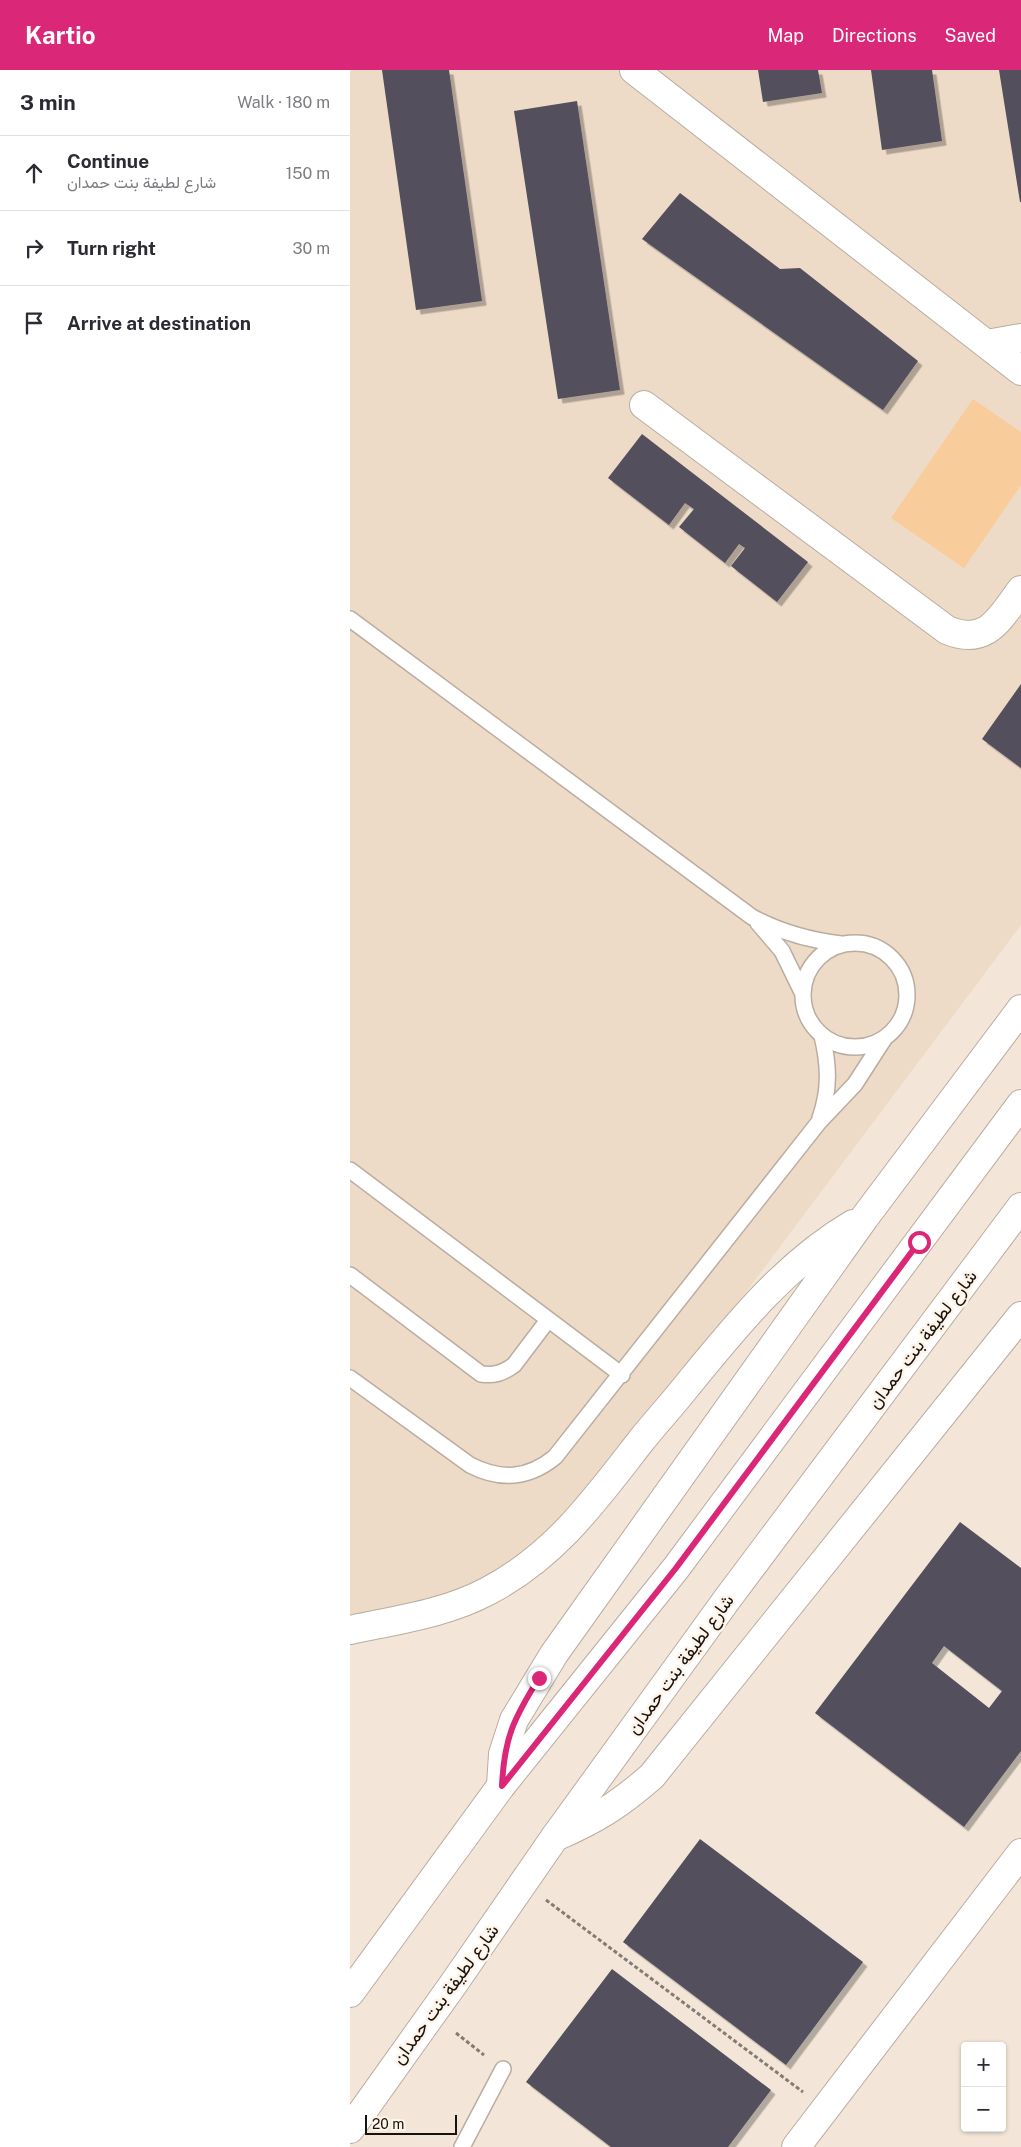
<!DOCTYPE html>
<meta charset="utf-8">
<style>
:root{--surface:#fff;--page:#f2f2f3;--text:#2b2b33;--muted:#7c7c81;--line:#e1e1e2;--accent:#db2777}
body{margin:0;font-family:"Public Sans",Vazirmatn,sans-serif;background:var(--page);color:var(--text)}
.controls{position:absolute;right:15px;bottom:15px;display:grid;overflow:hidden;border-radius:5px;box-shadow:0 1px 4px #0004}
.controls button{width:45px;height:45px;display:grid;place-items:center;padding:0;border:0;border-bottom:1px solid var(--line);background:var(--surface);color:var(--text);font:25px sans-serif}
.scale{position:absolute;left:15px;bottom:12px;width:92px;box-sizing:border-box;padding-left:5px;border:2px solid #16120d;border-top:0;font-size:14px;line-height:18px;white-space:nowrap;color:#16120d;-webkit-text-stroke:4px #fef4e9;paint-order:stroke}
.stop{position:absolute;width:15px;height:15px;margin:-11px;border:4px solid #db2777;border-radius:50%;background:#fff}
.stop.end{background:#db2777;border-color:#fff;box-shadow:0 1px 5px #0008}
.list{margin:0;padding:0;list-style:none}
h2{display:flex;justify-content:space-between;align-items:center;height:65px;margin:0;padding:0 20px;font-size:21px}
h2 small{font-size:16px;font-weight:400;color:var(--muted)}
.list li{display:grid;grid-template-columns:32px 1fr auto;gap:15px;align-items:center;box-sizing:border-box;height:75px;padding:0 20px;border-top:1px solid var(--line)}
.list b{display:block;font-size:19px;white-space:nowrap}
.list p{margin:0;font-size:16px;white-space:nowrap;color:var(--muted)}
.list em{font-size:16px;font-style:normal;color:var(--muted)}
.icon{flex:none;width:28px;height:28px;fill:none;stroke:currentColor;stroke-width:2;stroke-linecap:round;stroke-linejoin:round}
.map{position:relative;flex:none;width:671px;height:2077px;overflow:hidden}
header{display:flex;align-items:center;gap:30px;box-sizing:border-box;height:70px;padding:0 25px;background:var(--accent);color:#fff}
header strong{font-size:24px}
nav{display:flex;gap:28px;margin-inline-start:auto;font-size:18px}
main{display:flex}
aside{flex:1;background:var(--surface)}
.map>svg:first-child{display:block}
</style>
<header>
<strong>Kartio</strong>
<nav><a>Map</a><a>Directions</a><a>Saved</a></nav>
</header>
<main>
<aside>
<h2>3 min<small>Walk · 180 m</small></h2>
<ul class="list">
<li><svg class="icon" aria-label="ahead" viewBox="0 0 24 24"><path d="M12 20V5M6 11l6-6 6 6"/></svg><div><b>Continue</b><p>شارع لطيفة بنت حمدان</p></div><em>150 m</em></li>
<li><svg class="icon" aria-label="right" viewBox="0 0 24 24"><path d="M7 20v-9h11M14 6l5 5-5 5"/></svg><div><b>Turn right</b></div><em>30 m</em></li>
<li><svg class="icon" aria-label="arrive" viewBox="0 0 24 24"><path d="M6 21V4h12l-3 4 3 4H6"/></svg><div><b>Arrive at destination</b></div></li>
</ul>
</aside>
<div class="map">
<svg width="671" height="2077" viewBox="0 0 671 2077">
<defs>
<filter id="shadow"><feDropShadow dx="4.5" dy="4.5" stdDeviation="0" flood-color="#0004"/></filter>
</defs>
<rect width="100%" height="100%" fill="#f3e6d8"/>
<path fill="#eddac7" d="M 0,0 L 671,0 L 671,855 L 175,1517 L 0,1552 Z"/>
<path fill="#f9cc9c" d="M 623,329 L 671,362 L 671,415 L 614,498 L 541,448 Z"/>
<path fill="#524f5d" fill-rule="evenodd" filter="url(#shadow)" d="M 32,0 L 99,0 L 132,231 L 66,240 Z
M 408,0 L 468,0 L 472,23 L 413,32 Z
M 521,0 L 582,0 L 592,71 L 532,80 Z
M 649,0 L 671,0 L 671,132 L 670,132 Z
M 227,31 L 270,320 L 208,329 L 164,41 Z
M 330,123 L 430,199 L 450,198 L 568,291 L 533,340 L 292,169 Z
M 292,364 L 458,492 L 427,532 L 381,496 L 395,478 L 389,474 L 375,493 L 329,457 L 344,439 L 335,433 L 319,455 L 258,408 Z
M 671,614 L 671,698 L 632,669 Z
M 610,1452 L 671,1498 L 671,1681 L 614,1757 L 465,1643 ZM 594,1576 L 652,1621 L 639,1638 L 582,1593 Z
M 350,1769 L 513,1892 L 436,1995 L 273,1872 Z
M 262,1899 L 421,2020 L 378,2077 L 261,2077 L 176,2012 Z"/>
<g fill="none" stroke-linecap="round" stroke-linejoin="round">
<defs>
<path id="service" d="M 0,549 L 402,847 C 430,862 458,870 491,874
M 408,853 L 432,881 L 452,922
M453 925a52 52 0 1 1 104 0a52 52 0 1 1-104 0Z
M 470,1048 C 480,1020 479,995 472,966
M 0,1100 L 272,1305
M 0,1205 L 131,1304 C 144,1306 153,1303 164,1295 L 198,1250
M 0,1308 L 120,1395 C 151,1411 178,1409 205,1387 L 469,1052 L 505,1014 L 534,969
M 112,2077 L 153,1999"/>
<path id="minor" d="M 284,0 L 671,301
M 637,274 L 671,268
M 294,335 L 597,560 C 637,577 650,548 671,520
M 446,2077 L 671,1783"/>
<path id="tertiary" d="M 0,1560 C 46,1550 95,1544 138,1521 C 205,1486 245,1430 290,1372 C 305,1353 321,1336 336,1317 C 385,1257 435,1194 503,1154
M 151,1716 L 153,1684 L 164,1650 L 204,1584 L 515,1147 L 671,939
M 205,1767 C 245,1750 269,1735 302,1706 L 671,1246"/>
<path id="primary" d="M 0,1923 L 151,1716 L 326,1498 L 671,1034
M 0,2059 L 102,1916 L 205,1767 L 378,1528 L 671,1137"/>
</defs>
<use href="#service" stroke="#baada0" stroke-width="18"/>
<use href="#minor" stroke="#baada0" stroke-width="30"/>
<use href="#tertiary" stroke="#baada0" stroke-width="30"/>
<use href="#primary" stroke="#baada0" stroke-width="30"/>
<path stroke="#847b72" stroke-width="3" stroke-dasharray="4 2.5" stroke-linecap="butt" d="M 196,1830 L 453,2022
M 106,1963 L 134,1985"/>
<use href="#service" stroke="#fff" stroke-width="15"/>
<use href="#minor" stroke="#fff" stroke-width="28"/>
<use href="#tertiary" stroke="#fff" stroke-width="28"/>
<use href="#primary" stroke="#fff" stroke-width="28"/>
</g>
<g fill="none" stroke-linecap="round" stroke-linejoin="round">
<path stroke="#db2777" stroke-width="6" d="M 189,1608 C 164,1648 154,1668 152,1716 L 326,1498 L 569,1172"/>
</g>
<g text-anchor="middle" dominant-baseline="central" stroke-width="5" stroke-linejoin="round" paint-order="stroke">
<g font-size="18" fill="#16120d" stroke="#fef4e9">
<text transform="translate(572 1269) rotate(-53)">شارع لطيفة بنت حمدان</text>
<text transform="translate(330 1594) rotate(-54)">شارع لطيفة بنت حمدان</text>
<text transform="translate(95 1924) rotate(-54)">شارع لطيفة بنت حمدان</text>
</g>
</g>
</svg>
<div class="controls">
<button>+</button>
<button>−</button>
</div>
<div class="scale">20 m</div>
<div class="stop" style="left:569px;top:1172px"></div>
<div class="stop end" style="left:189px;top:1608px"></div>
</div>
</main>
